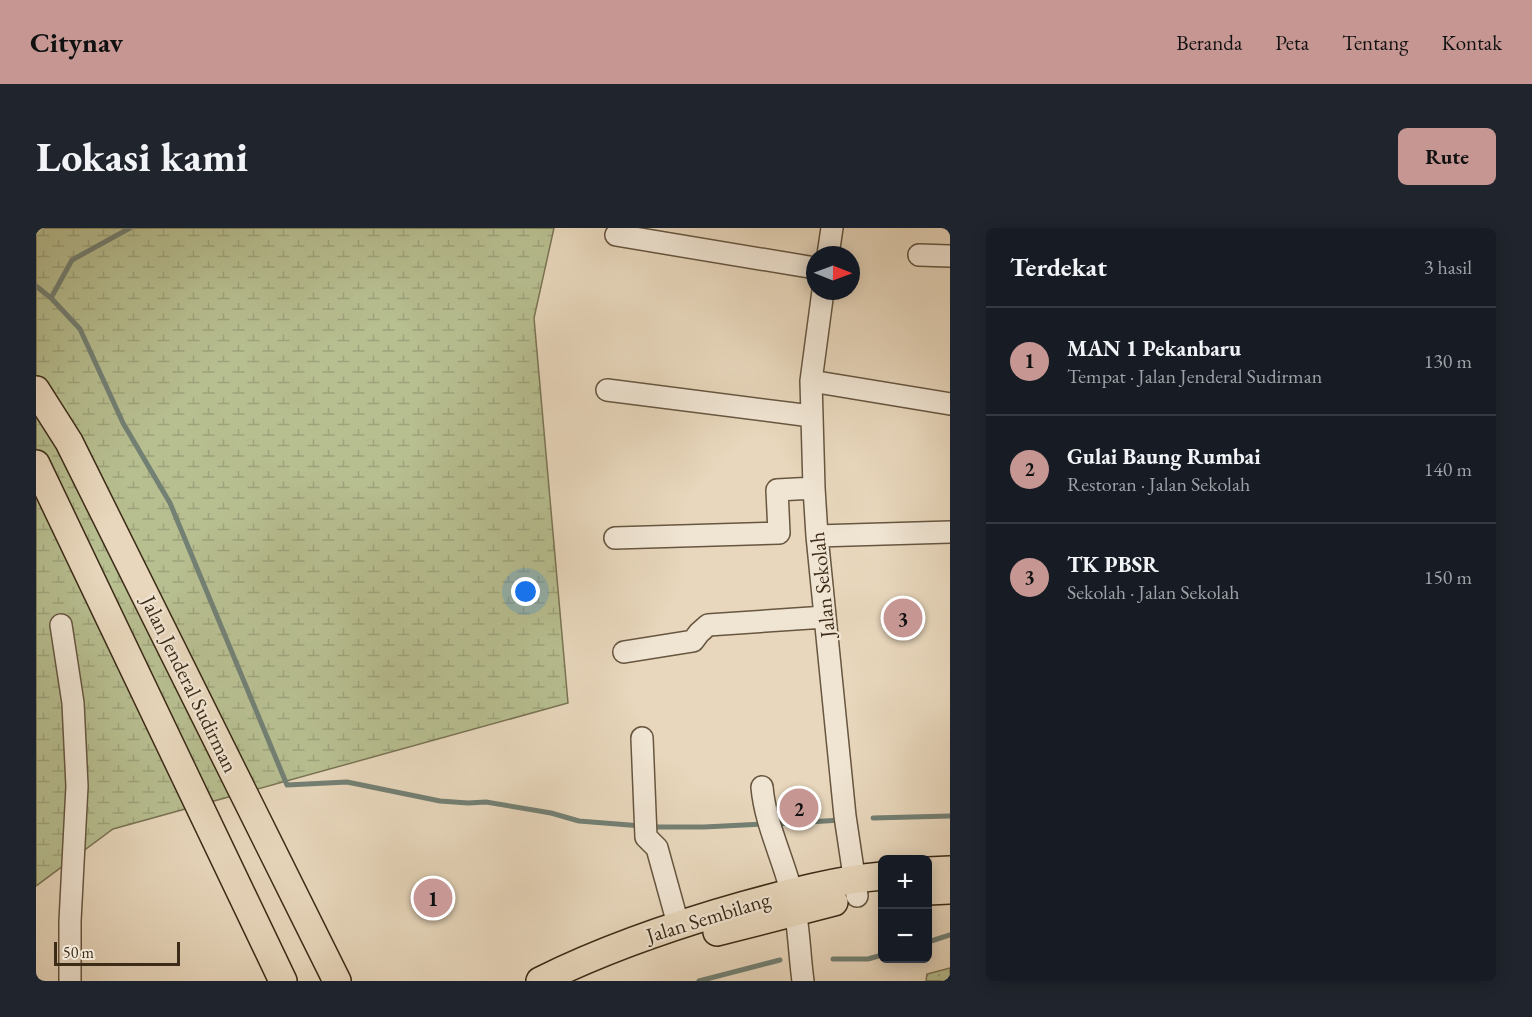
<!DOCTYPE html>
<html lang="id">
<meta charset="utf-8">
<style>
:root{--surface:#171b24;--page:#20242c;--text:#f1f3f6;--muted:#9ea1a6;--line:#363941;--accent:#c59692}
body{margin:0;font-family:"EB Garamond",serif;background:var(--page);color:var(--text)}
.controls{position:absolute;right:18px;bottom:18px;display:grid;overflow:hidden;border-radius:9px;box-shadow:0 3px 15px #0003}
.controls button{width:54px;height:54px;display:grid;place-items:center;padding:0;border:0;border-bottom:2px solid var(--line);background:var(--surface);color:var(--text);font:30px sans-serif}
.compass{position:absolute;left:770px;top:18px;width:54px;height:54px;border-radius:50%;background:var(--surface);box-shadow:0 3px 15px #0003;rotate:91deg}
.scale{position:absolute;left:18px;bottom:15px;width:126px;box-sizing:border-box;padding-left:6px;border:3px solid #3c2b17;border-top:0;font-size:16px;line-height:21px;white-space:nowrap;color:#3c2b17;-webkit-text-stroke:4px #f0e5d3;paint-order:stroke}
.you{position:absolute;left:490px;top:364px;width:21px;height:21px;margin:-15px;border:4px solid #fff;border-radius:50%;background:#1a73e8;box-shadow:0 0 0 9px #1a73e833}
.badge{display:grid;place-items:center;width:39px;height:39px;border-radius:50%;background:var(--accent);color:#111;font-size:20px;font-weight:700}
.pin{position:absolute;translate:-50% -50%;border:3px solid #fff;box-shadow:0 2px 6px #0006}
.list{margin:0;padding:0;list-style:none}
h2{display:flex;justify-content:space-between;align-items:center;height:78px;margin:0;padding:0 24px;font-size:26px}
h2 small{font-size:20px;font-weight:400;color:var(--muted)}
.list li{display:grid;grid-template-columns:39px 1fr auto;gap:18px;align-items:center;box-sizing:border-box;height:108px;padding:0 24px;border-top:2px solid var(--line)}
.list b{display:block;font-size:22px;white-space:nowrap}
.list p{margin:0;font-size:20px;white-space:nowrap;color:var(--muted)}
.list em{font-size:20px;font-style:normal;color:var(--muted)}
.map{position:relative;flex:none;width:914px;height:753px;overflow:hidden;border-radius:9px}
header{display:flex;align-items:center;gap:36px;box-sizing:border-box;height:84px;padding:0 30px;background:var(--accent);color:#111}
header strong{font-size:28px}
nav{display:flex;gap:33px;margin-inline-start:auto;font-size:21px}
.intro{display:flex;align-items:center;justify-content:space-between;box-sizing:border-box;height:144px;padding:0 36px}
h1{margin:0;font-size:42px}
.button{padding:15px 27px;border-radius:9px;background:var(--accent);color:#111;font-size:21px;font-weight:700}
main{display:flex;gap:36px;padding:0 36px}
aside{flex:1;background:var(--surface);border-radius:9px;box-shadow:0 3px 15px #0003}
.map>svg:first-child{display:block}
</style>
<header>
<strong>Citynav</strong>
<nav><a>Beranda</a><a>Peta</a><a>Tentang</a><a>Kontak</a></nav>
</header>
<div class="intro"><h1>Lokasi kami</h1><a class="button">Rute</a></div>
<main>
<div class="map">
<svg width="914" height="753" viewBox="0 0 914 753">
<defs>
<pattern id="grass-dots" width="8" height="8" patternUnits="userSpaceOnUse" patternTransform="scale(1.5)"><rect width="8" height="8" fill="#b7be90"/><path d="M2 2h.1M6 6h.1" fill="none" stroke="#9ea37b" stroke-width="1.8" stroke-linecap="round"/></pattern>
<pattern id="wetland-marsh" width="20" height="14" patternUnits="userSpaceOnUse" patternTransform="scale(1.5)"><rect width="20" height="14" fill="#b7be90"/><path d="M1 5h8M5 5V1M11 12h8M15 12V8" fill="none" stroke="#9ea37b"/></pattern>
</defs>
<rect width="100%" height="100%" fill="#e8d7bc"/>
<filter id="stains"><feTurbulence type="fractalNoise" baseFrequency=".00333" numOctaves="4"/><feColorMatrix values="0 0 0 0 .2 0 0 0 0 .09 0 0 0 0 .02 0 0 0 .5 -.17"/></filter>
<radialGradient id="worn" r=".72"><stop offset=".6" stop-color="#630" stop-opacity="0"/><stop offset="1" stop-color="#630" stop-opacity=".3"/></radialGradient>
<path fill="url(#grass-dots)" stroke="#7a7454" stroke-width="1.5" d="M 914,740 L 914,753 L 890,753 L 891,746 Z"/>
<path fill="url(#wetland-marsh)" stroke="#7a7454" stroke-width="1.5" d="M 0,0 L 518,0 L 498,90 L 532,475 L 77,601 L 0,658 Z"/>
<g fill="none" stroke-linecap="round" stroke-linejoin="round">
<path stroke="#738074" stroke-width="5" d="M 0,58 L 15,70 L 44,101 L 87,195 L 134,275 L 251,557 L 311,554 L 404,573 L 432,575 L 450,574 L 515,585 L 543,593 L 606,598
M 15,70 L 36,32 L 94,0
M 837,590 L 914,588
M 738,596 L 806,592
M 615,599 L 668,599 L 728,596
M 892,714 L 914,707
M 797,731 L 832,731 L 846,727
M 663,753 L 744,732"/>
<defs>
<path id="minor" d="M 580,7 L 779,40
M 792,27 L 796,0
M 883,27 L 914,28
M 787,63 L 775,153 L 778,260 L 781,308 L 809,588 L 821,668
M 775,153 L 914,176
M 571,162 L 775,188
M 781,308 L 914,304
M 579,310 L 743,305 L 741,262 L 778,260
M 25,397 L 37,475 L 41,558 L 34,693 L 34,753
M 588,424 L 657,413 L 663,405 L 672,397 L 789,389
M 606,510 L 610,609 L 621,620 L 642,696
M 726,559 C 729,595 747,630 756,666 C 763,694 763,724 767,753"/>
<path id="major" d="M 0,162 L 33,214 L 301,753
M 0,236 L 247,753
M 892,643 L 914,642
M 892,663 L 914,662
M 681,704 L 798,674
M 504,753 C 570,720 638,697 709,677 C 753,665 800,652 846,648"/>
</defs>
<use href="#minor" stroke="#675640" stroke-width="24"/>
<use href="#major" stroke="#3c2b17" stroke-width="30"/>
<use href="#minor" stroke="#f0e5d3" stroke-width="21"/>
<use href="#major" stroke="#e8d7bc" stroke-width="27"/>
</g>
<g text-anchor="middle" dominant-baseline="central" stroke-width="4.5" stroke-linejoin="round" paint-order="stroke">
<g font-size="21" fill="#3c2b17" stroke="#f0e5d3">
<text transform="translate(786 357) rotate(-96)">Jalan Sekolah</text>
<text transform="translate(154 456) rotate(64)">Jalan Jenderal Sudirman</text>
<text transform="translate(672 689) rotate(-17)">Jalan Sembilang</text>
</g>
</g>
<rect width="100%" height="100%" filter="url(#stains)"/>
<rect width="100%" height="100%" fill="url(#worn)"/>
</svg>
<div class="controls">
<button>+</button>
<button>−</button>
</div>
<svg class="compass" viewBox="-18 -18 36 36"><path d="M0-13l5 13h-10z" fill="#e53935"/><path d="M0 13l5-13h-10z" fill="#9ea1a6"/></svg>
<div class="scale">50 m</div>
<div class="you"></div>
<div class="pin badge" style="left:397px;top:670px">1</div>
<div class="pin badge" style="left:763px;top:580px">2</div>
<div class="pin badge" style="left:867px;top:390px">3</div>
</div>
<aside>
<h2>Terdekat<small>3 hasil</small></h2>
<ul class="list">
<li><span class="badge">1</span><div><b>MAN 1 Pekanbaru</b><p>Tempat · Jalan Jenderal Sudirman</p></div><em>130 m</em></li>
<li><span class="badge">2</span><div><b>Gulai Baung Rumbai</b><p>Restoran · Jalan Sekolah</p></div><em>140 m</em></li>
<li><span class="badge">3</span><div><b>TK PBSR</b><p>Sekolah · Jalan Sekolah</p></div><em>150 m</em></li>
</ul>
</aside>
</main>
